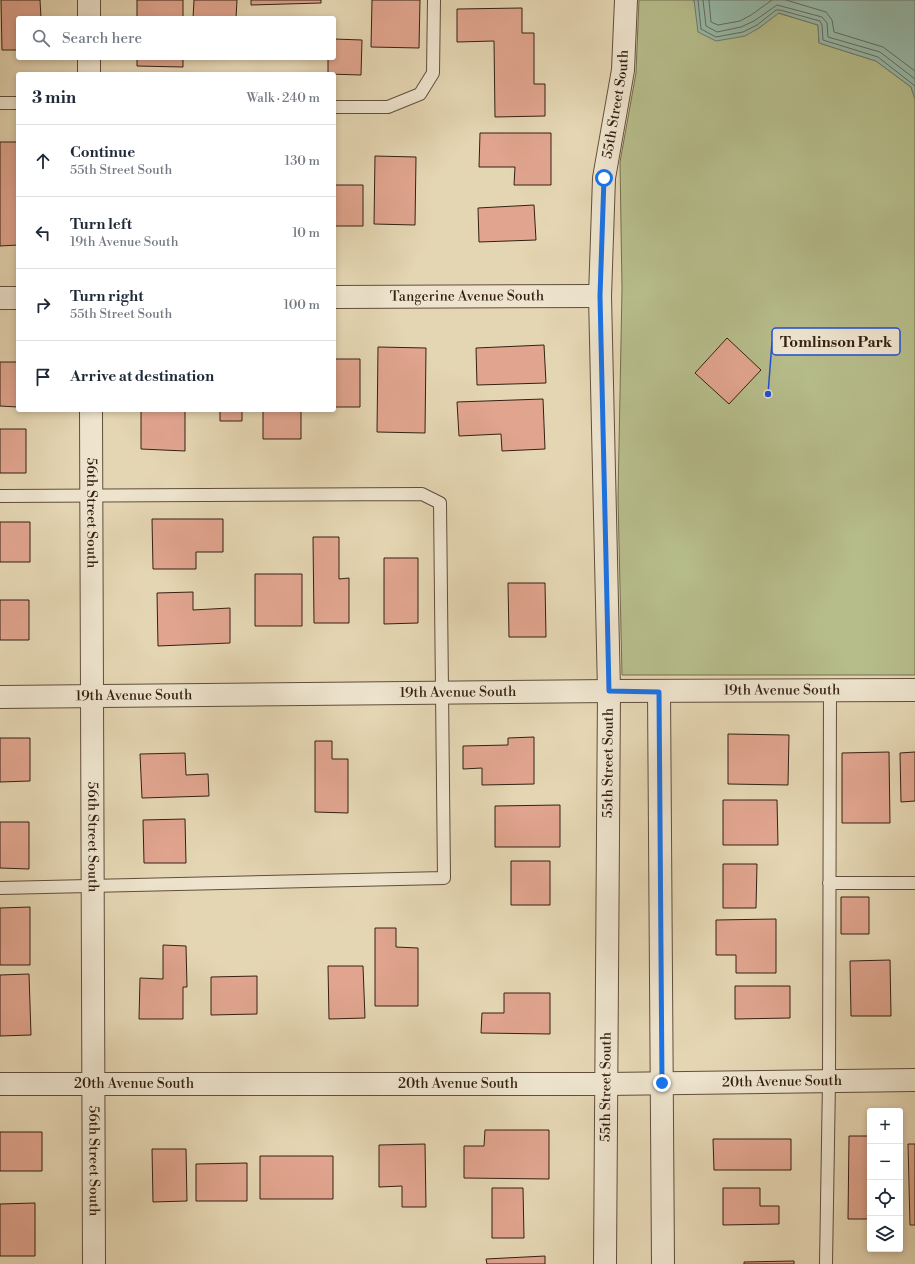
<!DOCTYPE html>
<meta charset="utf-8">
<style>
:root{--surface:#fff;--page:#f6f6f7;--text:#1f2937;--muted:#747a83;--line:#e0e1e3}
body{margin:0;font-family:"Libre Bodoni",serif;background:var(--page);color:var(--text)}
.controls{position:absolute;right:12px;bottom:12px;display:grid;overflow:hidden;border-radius:4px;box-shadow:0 2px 6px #0003}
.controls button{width:36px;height:36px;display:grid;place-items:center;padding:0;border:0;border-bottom:1px solid var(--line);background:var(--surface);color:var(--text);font:20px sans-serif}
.stop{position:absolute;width:12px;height:12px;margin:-9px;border:3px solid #1a73e8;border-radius:50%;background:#fff}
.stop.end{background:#1a73e8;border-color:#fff;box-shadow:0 1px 4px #0008}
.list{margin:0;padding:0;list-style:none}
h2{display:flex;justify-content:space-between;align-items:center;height:52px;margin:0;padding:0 16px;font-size:17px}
h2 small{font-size:13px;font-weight:400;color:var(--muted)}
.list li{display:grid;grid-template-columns:26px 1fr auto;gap:12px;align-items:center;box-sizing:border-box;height:72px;padding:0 16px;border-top:1px solid var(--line)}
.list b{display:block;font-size:15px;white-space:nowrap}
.list p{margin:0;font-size:13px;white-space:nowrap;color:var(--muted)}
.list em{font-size:13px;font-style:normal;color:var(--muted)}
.icon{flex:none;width:22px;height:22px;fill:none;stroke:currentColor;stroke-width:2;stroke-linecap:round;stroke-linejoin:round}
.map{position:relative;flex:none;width:915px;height:1264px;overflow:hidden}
.search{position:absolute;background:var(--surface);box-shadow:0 2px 6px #0003;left:16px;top:16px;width:320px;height:44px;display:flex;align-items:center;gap:10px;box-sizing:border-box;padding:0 14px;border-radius:4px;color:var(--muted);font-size:15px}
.panel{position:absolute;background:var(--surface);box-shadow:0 2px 6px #0003;left:16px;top:72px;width:320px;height:340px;border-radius:4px}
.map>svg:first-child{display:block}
</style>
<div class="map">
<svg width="915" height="1264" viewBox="0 0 915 1264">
<rect width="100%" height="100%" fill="#e5d6b3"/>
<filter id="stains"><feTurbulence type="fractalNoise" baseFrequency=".005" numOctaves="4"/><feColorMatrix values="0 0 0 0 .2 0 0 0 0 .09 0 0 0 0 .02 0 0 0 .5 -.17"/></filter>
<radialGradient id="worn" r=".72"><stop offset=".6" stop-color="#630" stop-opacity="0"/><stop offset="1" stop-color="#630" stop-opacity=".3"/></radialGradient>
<path fill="#b6bd8b" stroke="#756e4f" d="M 639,0 L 694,0 L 694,2 L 759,28 L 778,13 L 818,25 L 819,43 L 876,61 L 911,87 L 915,99 L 915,675 L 622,675 L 618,498 L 622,289 L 620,162 L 636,73 Z"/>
<path fill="#96b9a9" stroke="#6f7c6d" d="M 694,0 L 915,0 L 915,99 L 911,87 L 876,61 L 819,43 L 818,25 L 779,13 L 759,28 L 745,36 L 716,41 L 698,32 Z"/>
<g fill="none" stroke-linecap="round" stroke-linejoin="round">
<path stroke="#656c5e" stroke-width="1" d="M 698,0 L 701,29 L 716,37 L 743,32 L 757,25 L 776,10 L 780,10 L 820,21 L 822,25 L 823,40 L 878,57 L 915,86
M 703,0 L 706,26 L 717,32 L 741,27 L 754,21 L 777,5 L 822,17 L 827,23 L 828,37 L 880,52 L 915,79
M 709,0 L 711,22 L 718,25 L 740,21 L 751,15 L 772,0
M 786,0 L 826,12 L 832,20 L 834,32 L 883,47 L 915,71"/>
</g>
<path fill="#e1a58f" stroke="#342013" d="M 1,0 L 40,0 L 41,18 L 18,18 L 18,50 L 2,50 Z
M 137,0 L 183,0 L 183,18 L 137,18 Z
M 194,0 L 237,0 L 236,18 L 193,18 Z
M 251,0 L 321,0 L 321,3 L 251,5 Z
M 372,0 L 420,0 L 419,48 L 371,47 Z
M 522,8 L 522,33 L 534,33 L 534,84 L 545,84 L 545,116 L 495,117 L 494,41 L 457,42 L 457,9 Z
M 334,39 L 362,40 L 361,75 L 328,74 L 328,58 L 334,58 Z
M 137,58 L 183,58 L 183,67 L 137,66 Z
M 480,133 L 551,133 L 551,185 L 514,185 L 515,167 L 479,167 Z
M 0,142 L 18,142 L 18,245 L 0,246 Z
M 375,156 L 416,157 L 415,225 L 374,224 Z
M 334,185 L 363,185 L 363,226 L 334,226 Z
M 534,205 L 536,240 L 479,242 L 478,208 Z
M 727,338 L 761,370 L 729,404 L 695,373 Z
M 544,345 L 546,383 L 477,385 L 476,348 Z
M 378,347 L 426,348 L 425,433 L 377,432 Z
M 334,359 L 360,359 L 360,407 L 334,407 Z
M 0,362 L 18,362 L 18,407 L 0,406 Z
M 543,399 L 545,449 L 502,451 L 501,434 L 459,436 L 457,402 Z
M 141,410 L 185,410 L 185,451 L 141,449 Z
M 220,410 L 242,410 L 242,421 L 220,421 Z
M 263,410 L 301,410 L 301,439 L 263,439 Z
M 0,429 L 26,429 L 26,473 L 0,473 Z
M 152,519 L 223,519 L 223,552 L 196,552 L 196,569 L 153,569 Z
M 0,522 L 30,522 L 30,562 L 0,562 Z
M 313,537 L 339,537 L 339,579 L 349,578 L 349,623 L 314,623 Z
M 384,558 L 418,558 L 418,623 L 384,624 Z
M 255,574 L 302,574 L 302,626 L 255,626 Z
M 508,583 L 545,583 L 546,637 L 509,637 Z
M 193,592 L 193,610 L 230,608 L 230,643 L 158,646 L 157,593 Z
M 0,600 L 29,600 L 29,640 L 0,640 Z
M 728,734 L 789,735 L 788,785 L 728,784 Z
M 534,737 L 534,784 L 482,785 L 482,768 L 463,769 L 463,746 L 508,745 L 508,738 Z
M 0,738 L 30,738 L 30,781 L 0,782 Z
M 315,741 L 332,741 L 332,759 L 348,759 L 348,813 L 315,812 Z
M 889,752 L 890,823 L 842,823 L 842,753 Z
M 915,752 L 915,801 L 901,802 L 900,753 Z
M 185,753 L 186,775 L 208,774 L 209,796 L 142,798 L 140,754 Z
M 723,800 L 777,800 L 778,845 L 723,845 Z
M 560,805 L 560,847 L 495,847 L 495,806 Z
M 185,819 L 186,863 L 144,863 L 143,820 Z
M 0,822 L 29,822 L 29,869 L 0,868 Z
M 511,861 L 550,861 L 550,905 L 511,905 Z
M 723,864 L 757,864 L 756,908 L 723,908 Z
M 841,897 L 869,897 L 869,934 L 841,934 Z
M 30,907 L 30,965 L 0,965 L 0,908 Z
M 776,919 L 776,973 L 736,973 L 736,955 L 716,955 L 716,920 Z
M 375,928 L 396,928 L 396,947 L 418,948 L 418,1006 L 375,1006 Z
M 163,945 L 186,946 L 187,987 L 183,987 L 183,1019 L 139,1019 L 140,978 L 163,979 Z
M 890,960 L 891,1016 L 851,1016 L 850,961 Z
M 328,966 L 363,966 L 365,1018 L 329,1019 Z
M 29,974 L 31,1035 L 0,1036 L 0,975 Z
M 257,976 L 257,1014 L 211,1015 L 211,977 Z
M 735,986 L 790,986 L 790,1018 L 735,1019 Z
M 504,993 L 550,993 L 550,1034 L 481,1033 L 482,1013 L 504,1013 Z
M 485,1130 L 549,1130 L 549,1179 L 464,1178 L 464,1146 L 484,1146 Z
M 0,1132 L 42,1132 L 42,1171 L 0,1171 Z
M 849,1136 L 870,1136 L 869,1219 L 848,1219 Z
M 713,1139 L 791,1139 L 791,1170 L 714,1170 Z
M 425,1144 L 426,1207 L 402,1207 L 402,1186 L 379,1187 L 379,1145 Z
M 908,1144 L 915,1144 L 915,1225 L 910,1225 Z
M 152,1149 L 186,1149 L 187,1201 L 153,1202 Z
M 260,1156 L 333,1156 L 333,1199 L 260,1199 Z
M 247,1163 L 247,1201 L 196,1201 L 196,1164 Z
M 492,1188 L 523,1188 L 524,1238 L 492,1238 Z
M 723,1188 L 760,1188 L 760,1206 L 779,1206 L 779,1224 L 723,1225 Z
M 35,1203 L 35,1256 L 0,1256 L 0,1204 Z
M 545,1256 L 545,1264 L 487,1264 L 486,1259 Z
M 794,1261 L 794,1264 L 744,1264 L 744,1262 Z"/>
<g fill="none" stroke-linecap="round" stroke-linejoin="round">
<defs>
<path id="service" d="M 0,103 L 18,103
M 334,107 L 388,107 L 420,94 L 433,73 L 434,0
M 0,496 L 422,494 L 440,503 L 444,878 L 0,888
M 829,883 L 915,883
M 826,1264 L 829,1081 L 830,691"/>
<g id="minor">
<path d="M 89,0 L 89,18"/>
<path d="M 89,58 L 89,74"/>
<path id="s1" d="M 334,297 L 600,296"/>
<path d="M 0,298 L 18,298"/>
<path id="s2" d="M 91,410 L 94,1264"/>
<path d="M 659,691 L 663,1264"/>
<path id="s3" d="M 0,697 L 609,691 L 915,690"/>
<path id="s4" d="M 0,1084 L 607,1084 L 915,1080"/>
<path id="s5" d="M 605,1264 L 609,691 L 600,296 L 604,178 L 623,70 L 626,0"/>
</g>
</defs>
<use href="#service" stroke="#604e3b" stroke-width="14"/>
<use href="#minor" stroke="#604e3b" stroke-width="24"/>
<use href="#service" stroke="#eee4ce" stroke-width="12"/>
<use href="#minor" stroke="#eee4ce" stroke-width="22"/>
</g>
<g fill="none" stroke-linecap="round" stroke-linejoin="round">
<path stroke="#1a73e8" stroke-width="5" d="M 604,178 L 600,296 L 609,691 L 659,692 L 662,1083"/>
</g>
<g text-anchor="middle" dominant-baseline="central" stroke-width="3" stroke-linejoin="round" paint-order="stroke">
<g font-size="14" fill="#342013" stroke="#eee4ce">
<text stroke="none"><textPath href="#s5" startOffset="1161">55th Street South</textPath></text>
<text stroke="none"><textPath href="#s1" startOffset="133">Tangerine Avenue South</textPath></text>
<text stroke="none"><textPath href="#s2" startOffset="103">56th Street South</textPath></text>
<text stroke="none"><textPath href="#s3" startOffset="782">19th Avenue South</textPath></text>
<text stroke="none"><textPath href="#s3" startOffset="458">19th Avenue South</textPath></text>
<text stroke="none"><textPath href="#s3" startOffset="134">19th Avenue South</textPath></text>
<text stroke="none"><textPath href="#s5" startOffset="501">55th Street South</textPath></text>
<text stroke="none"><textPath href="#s2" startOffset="427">56th Street South</textPath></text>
<text stroke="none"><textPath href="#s4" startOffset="782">20th Avenue South</textPath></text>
<text stroke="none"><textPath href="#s4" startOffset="134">20th Avenue South</textPath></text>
<text stroke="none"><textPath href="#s4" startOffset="458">20th Avenue South</textPath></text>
<text stroke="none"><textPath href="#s5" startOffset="177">55th Street South</textPath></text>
<text stroke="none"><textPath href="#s2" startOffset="751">56th Street South</textPath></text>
</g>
</g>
<path fill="none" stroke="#1d4ed8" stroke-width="1.5" d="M768 394L772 342"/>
<circle fill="#1d4ed8" stroke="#eee4ce" stroke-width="1.5" cx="768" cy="394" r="4"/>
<rect fill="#eee4ce" stroke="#1d4ed8" stroke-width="1.5" x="772" y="328" width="128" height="27" rx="4"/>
<g font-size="15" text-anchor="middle" font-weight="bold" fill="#342013">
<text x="836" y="347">Tomlinson Park</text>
</g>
<rect width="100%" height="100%" filter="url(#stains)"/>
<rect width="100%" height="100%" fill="url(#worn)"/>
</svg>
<div class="controls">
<button>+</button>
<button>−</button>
<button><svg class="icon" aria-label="locate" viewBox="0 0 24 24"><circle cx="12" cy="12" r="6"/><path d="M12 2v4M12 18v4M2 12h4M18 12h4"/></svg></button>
<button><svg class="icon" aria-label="layers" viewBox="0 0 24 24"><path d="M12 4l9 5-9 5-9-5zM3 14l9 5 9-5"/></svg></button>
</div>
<div class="stop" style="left:604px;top:178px"></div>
<div class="stop end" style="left:662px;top:1083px"></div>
<div class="search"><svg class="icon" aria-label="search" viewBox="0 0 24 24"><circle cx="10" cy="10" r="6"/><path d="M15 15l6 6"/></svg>Search here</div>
<section class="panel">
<h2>3 min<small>Walk · 240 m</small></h2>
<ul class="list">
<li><svg class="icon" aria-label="ahead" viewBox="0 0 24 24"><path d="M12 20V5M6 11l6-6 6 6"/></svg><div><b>Continue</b><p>55th Street South</p></div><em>130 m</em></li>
<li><svg class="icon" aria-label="left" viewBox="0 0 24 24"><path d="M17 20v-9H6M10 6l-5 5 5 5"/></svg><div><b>Turn left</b><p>19th Avenue South</p></div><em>10 m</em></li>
<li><svg class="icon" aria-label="right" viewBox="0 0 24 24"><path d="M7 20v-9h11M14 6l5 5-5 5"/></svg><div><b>Turn right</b><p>55th Street South</p></div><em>100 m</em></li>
<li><svg class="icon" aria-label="arrive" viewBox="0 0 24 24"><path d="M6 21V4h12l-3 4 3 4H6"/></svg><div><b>Arrive at destination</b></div></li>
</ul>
</section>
</div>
